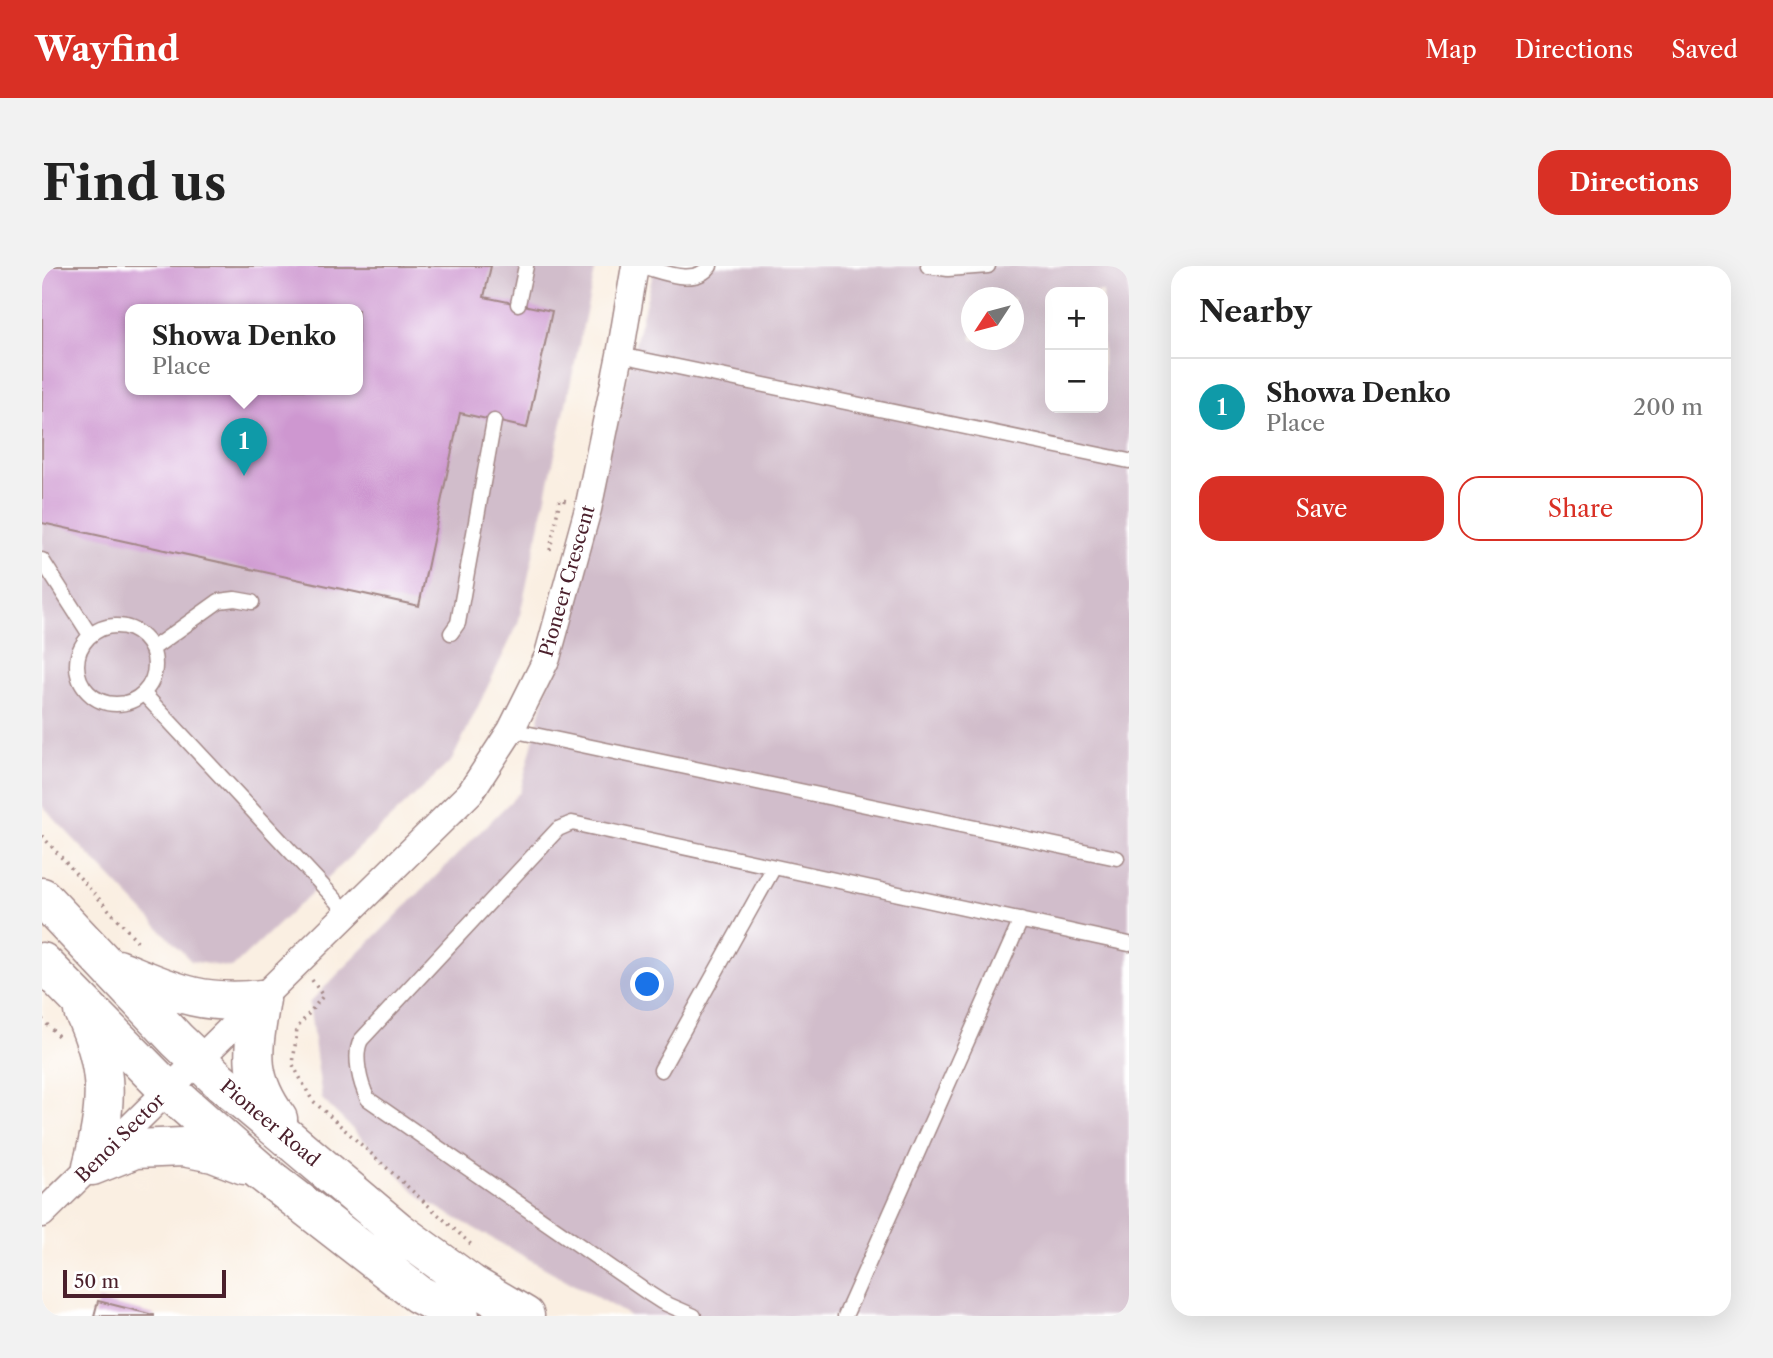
<!DOCTYPE html>
<meta charset="utf-8">
<style>
:root{--surface:#fff;--page:#f2f2f2;--text:#222;--muted:#767676;--line:#e0e0e0;--accent:#d93025}
body{margin:0;font-family:"Libre Caslon Text",serif;background:var(--page);color:var(--text)}
.controls{position:absolute;right:21px;top:21px;display:grid;overflow:hidden;border-radius:14px;box-shadow:0 7px 28px #0002}
.controls button{width:63px;height:63px;display:grid;place-items:center;padding:0;border:0;border-bottom:2px solid var(--line);background:var(--surface);color:var(--text);font:35px sans-serif}
.compass{position:absolute;left:919px;top:21px;width:63px;height:63px;border-radius:50%;background:var(--surface);box-shadow:0 7px 28px #0002;rotate:234deg}
.scale{position:absolute;left:21px;bottom:18px;width:163px;box-sizing:border-box;padding-left:7px;border:4px solid #4a1f2b;border-top:0;font-size:19px;line-height:24px;white-space:nowrap;color:#4a1f2b;-webkit-text-stroke:5px #fff;paint-order:stroke}
.you{position:absolute;left:606px;top:719px;width:24px;height:24px;margin:-18px;border:5px solid #fff;border-radius:50%;background:#1a73e8;box-shadow:0 0 0 10px #1a73e833}
.badge{display:grid;place-items:center;width:46px;height:46px;border-radius:50%;background:var(--accent);color:#fff;font-size:23px;font-weight:700}
.pin{position:absolute;translate:-50% -58px;filter:drop-shadow(0 2px 4px #0008)}
.pin::after{content:'';position:absolute;top:37px;width:24px;height:21px;background:inherit;clip-path:polygon(0 0,100% 0,50% 100%)}
.popup{position:absolute;left:83px;top:38px;width:238px;height:91px;box-sizing:border-box;display:grid;place-content:center;border-radius:14px;background:var(--surface);filter:drop-shadow(0 2px 5px #0005);font-size:23px;white-space:nowrap;color:var(--muted)}
.popup b{font-size:26px;color:var(--text)}
.popup::after{content:'';position:absolute;left:50%;top:100%;margin-left:-14px;border:14px solid transparent;border-top-color:var(--surface)}
.list{margin:0;padding:0;list-style:none}
h2{display:flex;justify-content:space-between;align-items:center;height:91px;margin:0;padding:0 28px;font-size:30px}
h2 small{font-size:23px;font-weight:400;color:var(--muted)}
.list li{display:grid;grid-template-columns:46px 1fr auto;gap:21px;align-items:center;box-sizing:border-box;height:98px;padding:0 28px;border-top:2px solid var(--line)}
.list b{display:block;font-size:26px;white-space:nowrap}
.list p{margin:0;font-size:23px;white-space:nowrap;color:var(--muted)}
.list em{font-size:23px;font-style:normal;color:var(--muted)}
.actions{display:flex;gap:14px;padding:21px 28px}
.actions a{flex:1;padding:16px 0;border:2px solid var(--accent);border-radius:21px;text-align:center;font-size:24px;color:var(--accent)}
.actions .main{background:var(--accent);color:#fff}
.map{position:relative;flex:none;width:1087px;height:1050px;overflow:hidden;border-radius:21px}
header{display:flex;align-items:center;gap:42px;box-sizing:border-box;height:98px;padding:0 35px;background:var(--accent);color:#fff}
header strong{font-size:33px}
nav{display:flex;gap:38px;margin-inline-start:auto;font-size:24px}
.intro{display:flex;align-items:center;justify-content:space-between;box-sizing:border-box;height:168px;padding:0 42px}
h1{margin:0;font-size:49px}
.button{padding:18px 32px;border-radius:21px;background:var(--accent);color:#fff;font-size:24px;font-weight:700}
main{display:flex;gap:42px;padding:0 42px}
aside{flex:1;background:var(--surface);border-radius:21px;box-shadow:0 7px 28px #0002}
.map>svg:first-child{display:block}
</style>
<header>
<strong>Wayfind</strong>
<nav><a>Map</a><a>Directions</a><a>Saved</a></nav>
</header>
<div class="intro"><h1>Find us</h1><a class="button">Directions</a></div>
<main>
<div class="map">
<svg width="1087" height="1050" viewBox="0 0 1087 1050">
<rect width="100%" height="100%" fill="#fff"/>
<filter id="ink" filterUnits="userSpaceOnUse"><feTurbulence type="fractalNoise" baseFrequency=".0143" numOctaves="2"/><feDisplacementMap in="SourceGraphic" scale="14" xChannelSelector="R" yChannelSelector="G"/><feConvolveMatrix kernelMatrix="1 2 1 2 8 2 1 2 1" color-interpolation-filters="sRGB"/></filter>
<filter id="wash" filterUnits="userSpaceOnUse"><feTurbulence type="fractalNoise" baseFrequency=".00686" numOctaves="4" result="noise"/><feDisplacementMap in="SourceGraphic" scale="28" xChannelSelector="R" yChannelSelector="G"/><feGaussianBlur stdDeviation="1.57" result="paint"/><feColorMatrix in="noise" values="0 0 0 0 0 0 0 0 0 0 0 0 0 0 0 0 0 1.4 0 .05"/><feComposite in="paint" operator="in"/></filter>
<g filter="url(#wash)">
<rect width="100%" height="100%" fill="#faefe2"/>
<path fill="#d1bdcb" fill-rule="evenodd" d="M 0,0 L 554,0 L 476,358 L 410,494 L 190,702 L 149,695 L 0,540 ZM 88,44 L 316,44 L 316,124 L 88,124 Z
M 613,0 L 1087,0 L 1087,1050 L 588,1050 L 382,934 L 280,833 L 267,737 L 478,526 ZM 1008,26 L 1061,26 L 1061,142 L 1008,142 ZM 930,32 L 972,32 L 972,74 L 930,74 Z"/>
<g id="blocks">
<path fill="#ce97d0" fill-rule="evenodd" d="M 0,0 L 449,0 L 442,31 L 510,45 L 485,162 L 418,147 L 377,340 L 0,257 ZM 88,44 L 316,44 L 316,124 L 88,124 Z
M 56,1035 L 112,1049 L 112,1050 L 52,1050 Z"/>
</g>
</g>
<g filter="url(#ink)">
<use href="#blocks" fill-opacity="0" stroke="#a28786" stroke-width="2"/>
<g fill="none" stroke-linecap="round" stroke-linejoin="round">
<defs>
<path id="service" d="M 599,0 C 620,5 652,21 668,0
M 886,0 L 906,3 L 946,0
M 476,38 L 484,0
M 578,89 L 1087,195
M 0,294 L 48,369
M35 399a39 39 0 1 1 78 0a39 39 0 1 1-78 0Z
M 409,367 L 416,357 L 452,155
M 110,383 L 177,335 L 193,333 L 210,336
M 101,427 L 307,648
M 469,464 L 1075,592
M 619,804 L 732,601
M 652,1050 L 620,1036 L 606,1027 L 326,833 C 318,818 311,789 319,774 L 516,563 L 530,557 L 1087,678
M 803,1050 L 979,654"/>
<path id="minor" d="M 0,948 L 428,527 L 469,464 L 505,392 L 546,243 L 578,89 L 593,0"/>
<path id="primary" d="M 0,631 L 135,774 L 177,814 L 356,965 L 429,1018 L 483,1050
M 0,696 L 127,825 L 218,905 L 376,1028 L 418,1050
M 76,703 C 130,725 158,740 219,733 C 211,784 204,809 236,853
M 41,745 C 68,802 66,841 50,900
M 50,900 L 93,883 L 141,881 L 171,887 L 202,899"/>
</defs>
<use href="#service" stroke="#a28786" stroke-width="17"/>
<use href="#minor" stroke="#a28786" stroke-width="29"/>
<use href="#primary" stroke="#a28786" stroke-width="41"/>
<path stroke="#a28786" stroke-width="3.5" stroke-dasharray="2 5" stroke-linecap="butt" d="M 508,284 L 518,233 L 524,235
M 0,570 L 97,677
M 270,714 L 281,730 L 255,762 L 251,799 L 270,834 L 432,981
M 0,753 L 18,772"/>
<use href="#service" stroke="#fff" stroke-width="14"/>
<use href="#minor" stroke="#fff" stroke-width="26"/>
<use href="#primary" stroke="#fff" stroke-width="38"/>
</g>
</g>
<g text-anchor="middle" dominant-baseline="central" stroke-width="7" stroke-linejoin="round" paint-order="stroke">
<g font-size="19" fill="#4a1f2b" stroke="#fff">
<text transform="translate(525 315) rotate(-74)">Pioneer Crescent</text>
<text transform="translate(228 857) rotate(40)">Pioneer Road</text>
<text transform="translate(78 872) rotate(-45)">Benoi Sector</text>
</g>
</g>
</svg>
<div class="controls">
<button>+</button>
<button>−</button>
</div>
<svg class="compass" viewBox="-18 -18 36 36"><path d="M0-13l5 13h-10z" fill="#e53935"/><path d="M0 13l5-13h-10z" fill="#767676"/></svg>
<div class="scale">50 m</div>
<div class="you"></div>
<div class="pin badge" style="left:202px;top:210px;background:#0f9aa8">1</div>
<div class="popup"><b>Showa Denko</b>Place</div>
</div>
<aside>
<h2>Nearby<small></small></h2>
<ul class="list">
<li><span class="badge" style="background:#0f9aa8">1</span><div><b>Showa Denko</b><p>Place</p></div><em>200 m</em></li>
</ul>
<div class="actions"><a class="main">Save</a><a>Share</a></div>
</aside>
</main>
